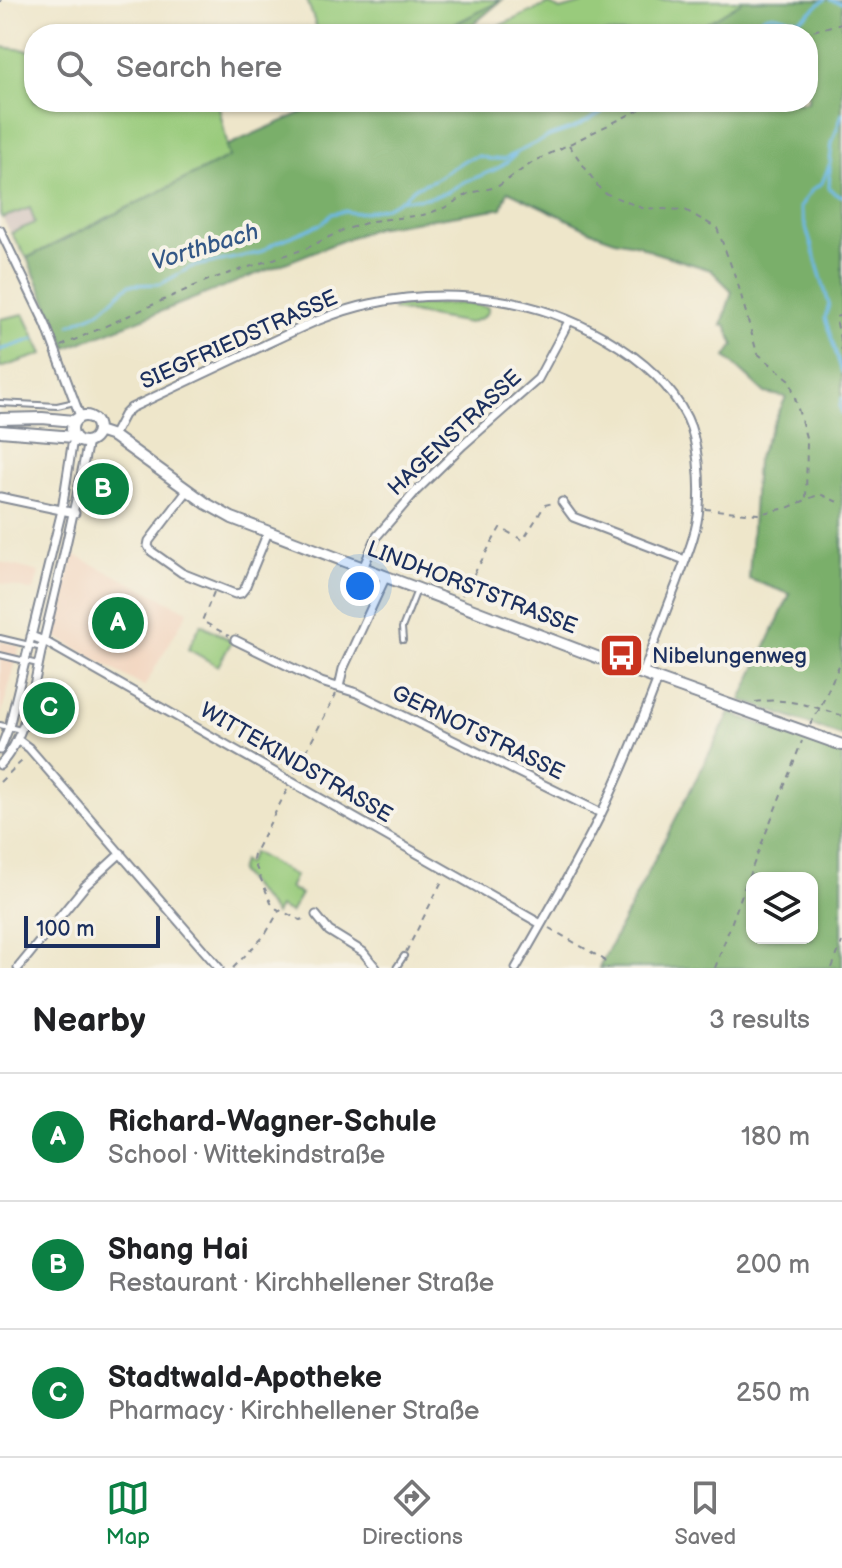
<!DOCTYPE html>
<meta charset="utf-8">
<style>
:root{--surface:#fff;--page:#f2f2f2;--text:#202124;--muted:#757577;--line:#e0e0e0;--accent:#0b8043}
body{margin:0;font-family:"Balsamiq Sans",sans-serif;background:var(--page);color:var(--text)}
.controls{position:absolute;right:24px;bottom:24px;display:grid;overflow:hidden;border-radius:16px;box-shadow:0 2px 6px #0004}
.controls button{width:72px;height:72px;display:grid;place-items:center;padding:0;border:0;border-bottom:2px solid var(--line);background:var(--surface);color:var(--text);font:40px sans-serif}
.scale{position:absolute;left:24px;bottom:20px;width:136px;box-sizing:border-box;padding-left:8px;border:4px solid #1b2f5e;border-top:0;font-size:22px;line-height:28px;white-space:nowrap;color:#1b2f5e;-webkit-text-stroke:6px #f7f3e8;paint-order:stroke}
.you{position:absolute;left:360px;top:586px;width:28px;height:28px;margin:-20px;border:6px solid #fff;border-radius:50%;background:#1a73e8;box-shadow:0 0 0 12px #1a73e833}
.badge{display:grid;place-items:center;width:52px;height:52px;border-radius:50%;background:var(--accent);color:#fff;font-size:26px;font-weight:700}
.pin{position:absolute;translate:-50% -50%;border:4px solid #fff;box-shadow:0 2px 8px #0006}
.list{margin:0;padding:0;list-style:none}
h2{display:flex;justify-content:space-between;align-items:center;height:104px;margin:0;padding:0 32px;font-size:34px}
h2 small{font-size:26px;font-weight:400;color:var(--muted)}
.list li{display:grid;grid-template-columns:52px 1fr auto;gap:24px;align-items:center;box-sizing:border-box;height:128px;padding:0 32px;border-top:2px solid var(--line)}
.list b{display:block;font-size:30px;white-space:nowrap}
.list p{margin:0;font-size:26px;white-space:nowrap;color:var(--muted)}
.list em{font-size:26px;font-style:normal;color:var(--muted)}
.icon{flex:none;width:44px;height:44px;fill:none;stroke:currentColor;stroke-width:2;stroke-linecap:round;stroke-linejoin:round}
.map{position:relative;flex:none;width:842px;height:968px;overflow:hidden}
.search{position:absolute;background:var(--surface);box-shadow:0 2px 6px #0004;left:24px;right:24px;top:24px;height:88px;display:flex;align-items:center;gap:20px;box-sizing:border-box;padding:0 28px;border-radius:32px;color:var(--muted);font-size:30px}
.sheet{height:488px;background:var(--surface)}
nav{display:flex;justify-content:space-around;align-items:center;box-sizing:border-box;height:112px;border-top:2px solid var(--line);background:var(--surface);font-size:22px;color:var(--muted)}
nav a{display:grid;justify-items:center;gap:4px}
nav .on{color:var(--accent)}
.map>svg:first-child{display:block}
</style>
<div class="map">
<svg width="842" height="968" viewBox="0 0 842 968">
<rect width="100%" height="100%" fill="#f7f3e8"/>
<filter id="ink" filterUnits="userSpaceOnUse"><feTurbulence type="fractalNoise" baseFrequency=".0125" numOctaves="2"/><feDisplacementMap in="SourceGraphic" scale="16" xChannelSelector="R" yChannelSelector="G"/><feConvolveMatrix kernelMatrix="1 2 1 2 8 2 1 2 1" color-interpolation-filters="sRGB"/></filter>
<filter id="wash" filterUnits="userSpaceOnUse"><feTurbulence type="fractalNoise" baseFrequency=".006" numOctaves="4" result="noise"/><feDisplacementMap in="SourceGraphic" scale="32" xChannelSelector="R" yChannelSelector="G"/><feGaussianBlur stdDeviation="1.8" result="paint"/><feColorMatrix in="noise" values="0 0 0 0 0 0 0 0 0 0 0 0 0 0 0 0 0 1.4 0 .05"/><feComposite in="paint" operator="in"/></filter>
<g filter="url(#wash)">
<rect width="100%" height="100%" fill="#eee6ca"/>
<path fill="#f2d4be" d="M 74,555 L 188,611 L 144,687 L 53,635 Z
M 0,562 L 39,572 L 34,591 L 0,583 Z
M 0,641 L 20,646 L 0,719 Z"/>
<path fill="#cfc0ba" d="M 30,208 L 35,222 L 11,233 L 2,218 Z"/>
<path fill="#99cb7b" stroke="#5a7d6c" stroke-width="2" d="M 307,0 L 497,0 L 499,2 L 437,34 L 319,34 Z
M 595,0 L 740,0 L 741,3 L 691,33 L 481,34 L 548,4 L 561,10 Z
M 0,47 L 34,51 L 34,102 L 218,102 L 230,157 L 27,258 L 11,233 L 35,223 L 30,208 L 2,218 L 0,214 Z
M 467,303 L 488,307 L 488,312 L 482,318 L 469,323 L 394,310 L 393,309 L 396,306 Z
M 24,314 L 43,354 L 0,368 L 0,319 Z
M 201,624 L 232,641 L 218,666 L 188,649 Z
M 253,852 L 295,876 L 289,888 L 301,894 L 290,913 L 279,907 L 275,914 L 239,872 L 242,861 L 247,864 Z"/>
<path fill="#7aaf6b" stroke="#4a6f64" stroke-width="2" fill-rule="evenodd" d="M 497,0 L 502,0 L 462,34 L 435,34 L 498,2 Z
M 740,0 L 842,0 L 842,736 L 741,700 L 790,594 L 749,579 L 756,461 L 786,397 L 765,393 L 726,357 L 734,345 L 726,325 L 722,325 L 732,291 L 711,270 L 653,252 L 639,245 L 615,240 L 598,234 L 508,191 L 502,208 L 375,228 L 67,348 L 27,258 L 229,157 L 226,146 L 326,102 L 808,102 L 808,34 L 615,34 L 691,33 L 740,3 Z
M 730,713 L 842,753 L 842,968 L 599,968 ZM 752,878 L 812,878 L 812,938 L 752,938 Z"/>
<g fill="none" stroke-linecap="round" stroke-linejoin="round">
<path stroke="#6eb9e7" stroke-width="3" d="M 830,0 L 842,3
M 749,34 C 756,22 764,11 780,16 C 787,18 790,20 799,19 C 810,16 815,5 825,0
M 842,114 L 832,143 L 830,163 L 822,183 L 812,190 L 800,207 L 829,304 L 825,318 L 842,372
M 830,167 L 829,187 L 835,194 L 842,196
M 402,199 C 418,200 432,198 447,192 C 453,189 458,185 464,182 C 486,173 497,172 515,155
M 70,325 L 100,311 L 129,285 L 161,284 L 191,267 L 259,253 L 275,243 L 323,223 L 331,214 L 345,211 L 353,213 L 365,212 L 386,207 L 402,199 L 414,188 L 434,180 L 465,160 L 479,156 L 490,159 L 504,159 L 550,136 L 574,128 L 598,115 L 613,102
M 0,350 L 34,339
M 842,398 L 840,406 L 842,415"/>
</g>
</g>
<g filter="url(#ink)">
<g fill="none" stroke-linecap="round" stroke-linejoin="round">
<defs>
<path id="lane" d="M 0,403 L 57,406 L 75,402
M 0,638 L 42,648
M 403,640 L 402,628 L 417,590
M 0,655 L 38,664
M 0,725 L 21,730
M 396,968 L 404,956"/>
<path id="street" d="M 0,230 L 46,325 L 80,416
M 113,436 L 124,415 L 131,408 C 173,388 216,368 258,348 C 294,331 331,312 370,304 C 411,295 456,294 497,300 C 566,310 655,353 687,418 C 698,441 701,481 699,507 C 697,534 686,558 677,583 C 665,613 654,643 643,674
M 188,490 L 149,541 L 148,546 L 151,551 L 182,573 L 235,594 L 241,593 L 245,588 L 268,532
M 0,497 L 75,513
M 562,502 L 573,517 L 685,560
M 363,568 L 377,536 L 415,492 L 463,445 L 538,379 L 569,321
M 31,636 L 44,641 L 541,924
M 235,640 L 321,682 L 357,693 L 601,813
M 339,687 L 343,669 L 386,576
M 17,739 L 29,748 L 219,968
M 0,750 L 9,727 L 62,510 L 72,445 L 76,439
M 0,765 C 29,734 34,680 44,639 C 60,573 75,508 88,441
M 316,915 L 329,931 L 363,952 L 376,968
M 18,968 L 85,886 L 121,853
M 516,968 C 545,918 574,868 600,816 C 622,772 640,726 658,679"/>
<path id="secondary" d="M72 429a13 13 0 1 1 26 0a13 13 0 1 1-26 0Z
M 0,419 L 42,418 L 74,421
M 0,431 L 74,437
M 98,431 L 113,436 L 207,504 L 232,518 L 615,664 L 842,745"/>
</defs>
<use href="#lane" stroke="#848a94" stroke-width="8"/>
<use href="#street" stroke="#848a94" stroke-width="11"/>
<use href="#secondary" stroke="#848a94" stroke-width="14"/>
<path stroke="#848a94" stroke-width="2" stroke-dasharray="6 6" stroke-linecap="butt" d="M 0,2 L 1,0
M 802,34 L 842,23
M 569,145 L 602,192 L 642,208 L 685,210 L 717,228 L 738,284 L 757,353 L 790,380 L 807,441 L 806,500
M 842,315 L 836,317 L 842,351
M 61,346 L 208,280 L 305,249 L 341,231 L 372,221 L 423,215 L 444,208 L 470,193 L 497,187 L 533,162 L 655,102
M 705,509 L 758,514 L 787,508 L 820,494 L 842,504
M 214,592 L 202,621 L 229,636
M 462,595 L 500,528 L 523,540 L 545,505 L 553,503
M 755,702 C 783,697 815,706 842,716
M 810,725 L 820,708 L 842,659
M 295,773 L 336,694
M 0,782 L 25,758
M 287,790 L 254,854 L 253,860 L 271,903 L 277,909 L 300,920 L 307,918
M 549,928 L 603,959 L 608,968
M 406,952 L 443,879
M 233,968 L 265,935 L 279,911
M 715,968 L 745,886 L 802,741
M 832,968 L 842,942"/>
<use href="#lane" stroke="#fff" stroke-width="4"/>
<use href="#street" stroke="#fff" stroke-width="7"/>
<use href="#secondary" stroke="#fff" stroke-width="10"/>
</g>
</g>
<defs>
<symbol id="bus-square" viewBox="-11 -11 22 22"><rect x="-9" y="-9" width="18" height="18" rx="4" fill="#c8321e" stroke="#f7f3e8"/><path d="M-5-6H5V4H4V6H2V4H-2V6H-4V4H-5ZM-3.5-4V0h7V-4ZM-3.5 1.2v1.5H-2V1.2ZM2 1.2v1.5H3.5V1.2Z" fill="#fff"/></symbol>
</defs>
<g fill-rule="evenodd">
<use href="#bus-square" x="596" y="630" width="51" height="51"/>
</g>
<g text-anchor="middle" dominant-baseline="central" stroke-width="8" stroke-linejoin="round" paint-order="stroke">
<g font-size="22" fill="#1b2f5e" stroke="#f7f3e8">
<text transform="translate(239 340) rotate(-24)">SIEGFRIEDSTRASSE</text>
<text transform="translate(455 433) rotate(-43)">HAGENSTRASSE</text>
<text transform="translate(472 588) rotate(21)">LINDHORSTSTRASSE</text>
<text transform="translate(478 733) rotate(26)">GERNOTSTRASSE</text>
<text transform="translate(296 763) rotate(30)">WITTEKINDSTRASSE</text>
</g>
<g font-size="22" fill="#1b2f5e" stroke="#f7f3e8" text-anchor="start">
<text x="652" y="656">Nibelungenweg</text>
</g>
<g font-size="24" font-style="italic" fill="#345887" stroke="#f7f3e8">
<text transform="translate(205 247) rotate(-17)">Vorthbach</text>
</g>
</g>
</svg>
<div class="controls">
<button><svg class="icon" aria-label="layers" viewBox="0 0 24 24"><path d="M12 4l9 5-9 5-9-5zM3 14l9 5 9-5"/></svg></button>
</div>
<div class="scale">100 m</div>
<div class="you"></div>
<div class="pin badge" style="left:118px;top:623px">A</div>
<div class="pin badge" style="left:103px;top:489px">B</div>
<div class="pin badge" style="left:49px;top:708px">C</div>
<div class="search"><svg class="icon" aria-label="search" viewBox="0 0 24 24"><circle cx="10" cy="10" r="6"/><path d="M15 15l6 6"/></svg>Search here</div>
</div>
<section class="sheet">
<h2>Nearby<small>3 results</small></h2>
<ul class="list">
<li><span class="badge">A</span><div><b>Richard-Wagner-Schule</b><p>School · Wittekindstraße</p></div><em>180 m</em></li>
<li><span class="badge">B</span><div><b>Shang Hai</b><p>Restaurant · Kirchhellener Straße</p></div><em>200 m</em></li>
<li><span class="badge">C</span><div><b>Stadtwald-Apotheke</b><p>Pharmacy · Kirchhellener Straße</p></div><em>250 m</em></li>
</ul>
</section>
<nav>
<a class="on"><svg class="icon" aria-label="map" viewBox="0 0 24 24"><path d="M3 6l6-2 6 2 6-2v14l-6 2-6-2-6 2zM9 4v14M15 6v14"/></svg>Map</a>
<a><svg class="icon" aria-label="directions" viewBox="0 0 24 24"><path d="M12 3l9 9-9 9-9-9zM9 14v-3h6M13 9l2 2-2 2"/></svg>Directions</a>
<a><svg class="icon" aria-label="saved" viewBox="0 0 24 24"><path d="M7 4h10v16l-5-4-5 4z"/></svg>Saved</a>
</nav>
